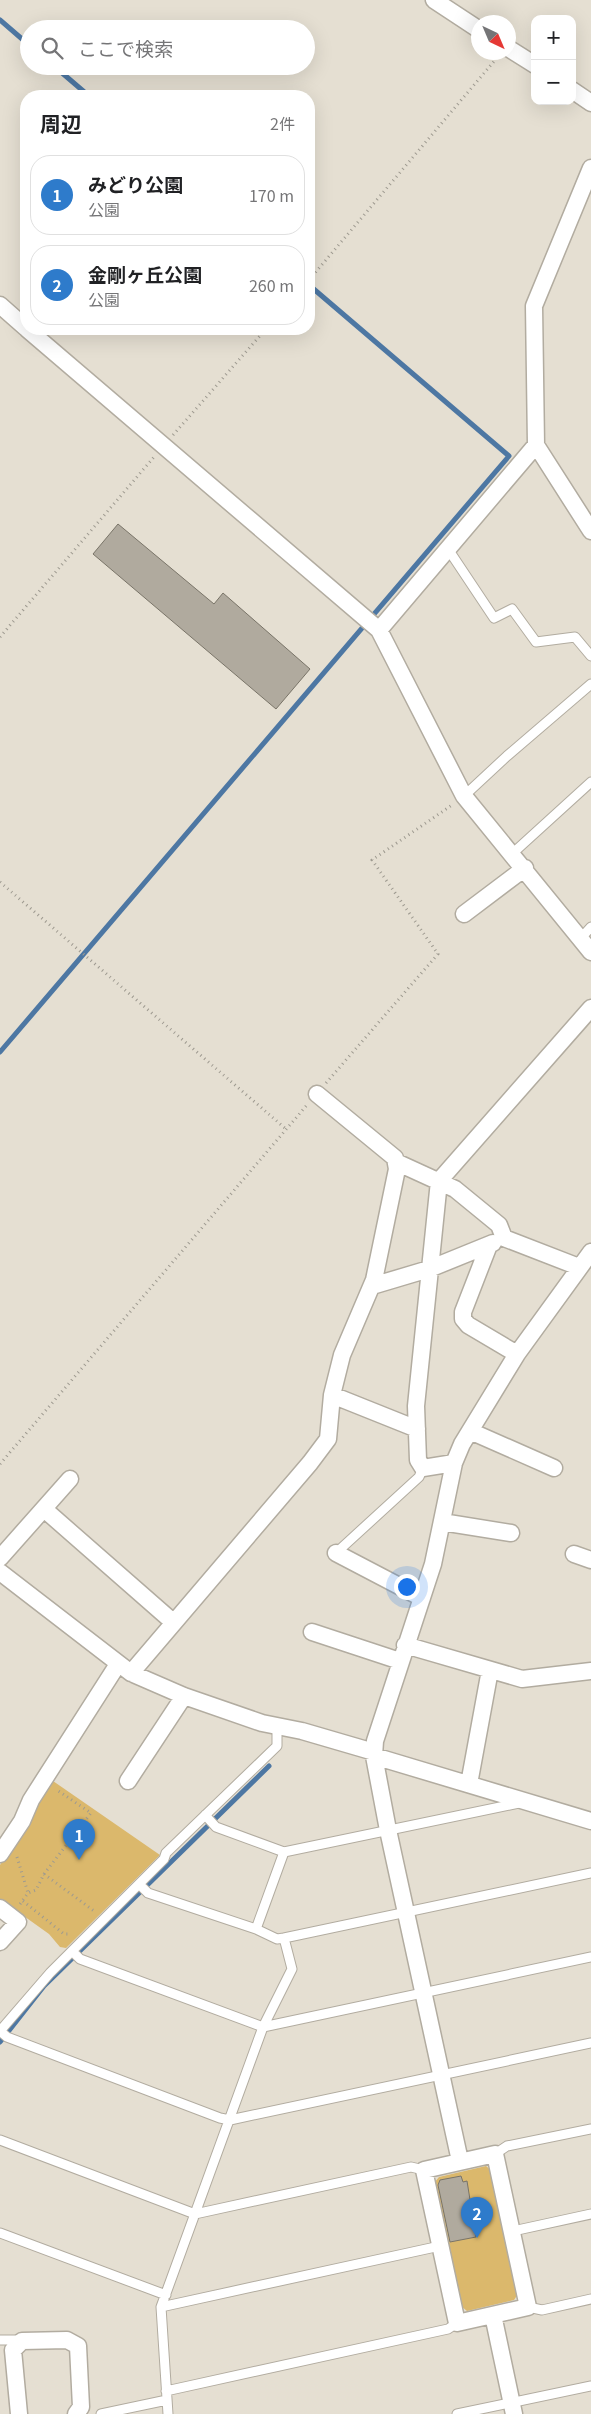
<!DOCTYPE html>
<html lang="ja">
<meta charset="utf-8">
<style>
:root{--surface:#fff;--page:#f6f6f6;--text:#202124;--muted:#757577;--line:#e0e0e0;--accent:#2e7bcb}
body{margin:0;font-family:Georgia,"Noto Sans JP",serif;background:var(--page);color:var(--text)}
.controls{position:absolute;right:15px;top:15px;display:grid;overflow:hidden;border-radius:10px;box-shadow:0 5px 20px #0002}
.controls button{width:45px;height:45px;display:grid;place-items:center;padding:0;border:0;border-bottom:1px solid var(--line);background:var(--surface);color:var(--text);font:25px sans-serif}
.compass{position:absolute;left:471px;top:15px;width:45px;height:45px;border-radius:50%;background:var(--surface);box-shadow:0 5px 20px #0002;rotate:136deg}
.you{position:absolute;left:406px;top:1586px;width:18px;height:18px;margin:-12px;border:4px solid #fff;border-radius:50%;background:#1a73e8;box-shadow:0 0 0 8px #1a73e833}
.badge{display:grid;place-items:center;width:32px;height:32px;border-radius:50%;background:var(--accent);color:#fff;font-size:16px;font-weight:700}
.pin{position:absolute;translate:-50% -41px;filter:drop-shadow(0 1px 2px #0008)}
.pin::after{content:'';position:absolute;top:26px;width:18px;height:15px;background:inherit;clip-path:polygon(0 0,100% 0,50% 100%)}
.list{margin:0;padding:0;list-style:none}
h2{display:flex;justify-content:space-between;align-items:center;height:65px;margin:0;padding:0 20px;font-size:21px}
h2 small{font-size:16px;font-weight:400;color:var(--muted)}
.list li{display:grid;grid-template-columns:32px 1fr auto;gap:15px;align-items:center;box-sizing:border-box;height:80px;margin:0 10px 10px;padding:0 10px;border:1px solid var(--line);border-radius:20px}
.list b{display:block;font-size:19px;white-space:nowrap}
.list p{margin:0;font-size:16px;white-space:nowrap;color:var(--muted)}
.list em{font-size:16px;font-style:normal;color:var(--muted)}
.icon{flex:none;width:28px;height:28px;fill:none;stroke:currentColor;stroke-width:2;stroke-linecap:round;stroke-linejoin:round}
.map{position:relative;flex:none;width:591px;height:2414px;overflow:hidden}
.search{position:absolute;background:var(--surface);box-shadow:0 5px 20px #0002;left:20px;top:20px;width:295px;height:55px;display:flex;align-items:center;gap:12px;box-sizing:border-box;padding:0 18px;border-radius:28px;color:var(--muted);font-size:19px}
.panel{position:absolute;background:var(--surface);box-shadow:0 5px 20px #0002;left:20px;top:90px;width:295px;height:245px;border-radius:20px}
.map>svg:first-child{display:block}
</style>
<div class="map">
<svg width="591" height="2414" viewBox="0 0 591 2414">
<rect width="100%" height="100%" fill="#e5dfd2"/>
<path fill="#dbb86c" d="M 53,1781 L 160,1855 L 66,1948 L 60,1947 L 49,1934 L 0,1899 L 0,1865 Z
M 486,2166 L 493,2172 L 518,2294 L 514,2300 L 467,2311 L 461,2306 L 434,2183 L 439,2177 Z"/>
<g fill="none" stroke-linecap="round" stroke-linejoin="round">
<path stroke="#4d77a3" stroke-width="5" d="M 0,20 L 29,45
M 54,66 L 89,96
M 0,1052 L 509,456 L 309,285
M 0,2042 L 44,1986 L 269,1766"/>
</g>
<path fill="#b0aa9e" stroke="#797468" d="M 118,524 L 214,604 L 223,593 L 310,669 L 276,709 L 93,554 Z
M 461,2176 L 463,2182 L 467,2181 L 476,2237 L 450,2242 L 438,2185 L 440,2180 Z"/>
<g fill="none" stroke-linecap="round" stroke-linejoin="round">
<defs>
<path id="lane" d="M 448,549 L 494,618 L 512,609 L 536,642 L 575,637 L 591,656
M 464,796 L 507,756 L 591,684
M 513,853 L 591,782
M 580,939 L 591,927
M 336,1553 L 419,1477 L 423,1468
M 205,1815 L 216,1827 L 284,1852 L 519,1803
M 139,1884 L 148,1893 L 256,1929
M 284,1938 L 591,1873
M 72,1951 L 80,1959 L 263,2027 L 591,1957
M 0,2031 L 7,2037 L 220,2118 L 230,2120 L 591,2043
M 0,2031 L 50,1973 L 164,1859 L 166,1853 L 277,1746 L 277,1727
M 0,2140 L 195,2214 L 411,2167 L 424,2170
M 495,2154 L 507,2146 L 591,2129
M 513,2231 L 591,2214
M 0,2233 L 166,2295
M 161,2307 L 440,2246
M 528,2307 L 542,2310 L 591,2299
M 0,2340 L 21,2340
M 166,2391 L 448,2329 L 457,2323
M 101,2414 L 167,2400
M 168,2414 L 161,2307 L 263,2027 L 292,1969 L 284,1938 L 277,1939 L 256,1929 L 284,1852
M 457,2414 L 591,2386"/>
<path id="street" d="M 434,0 L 478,29
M 508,48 L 535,65
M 572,90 L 591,103
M 591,168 L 534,306 L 536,445 L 591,531
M 0,305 L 26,328
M 27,329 L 379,630 L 464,796 L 591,952
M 379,630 L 536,445
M 464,914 L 525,868
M 396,1162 L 455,1189 L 499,1225 L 504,1238 L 579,1267
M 489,1245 L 463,1312 L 463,1319 L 468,1325 L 517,1354
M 372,1286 L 429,1269 L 493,1243
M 332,1395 L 417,1429
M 470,1431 L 554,1468
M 454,1463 L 423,1468 L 418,1460 L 416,1406 L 439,1181 L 591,1008
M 44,1509 L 173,1622
M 442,1522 L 511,1533
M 336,1553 L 422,1598
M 574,1554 L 591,1560
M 0,1558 L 70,1479
M 0,1572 L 131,1673 L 184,1696 L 262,1723 L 302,1731 L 374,1752
M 312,1632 L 400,1661
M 405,1645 L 522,1679 L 591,1671
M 131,1673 L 310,1463 L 328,1439 L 332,1395 L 342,1355 L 374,1280 L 397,1169 L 395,1158 L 317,1094
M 374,1756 L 591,1821
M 128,1781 L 184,1696
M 469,1784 L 490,1670
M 0,1854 L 22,1821 L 31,1800 L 118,1664
M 0,1908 L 18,1922 L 0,1942
M 495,2154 L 528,2307 L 457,2323 L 424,2170 Z
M 460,2161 L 388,1830 L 374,1756 L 375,1741 L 433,1564 L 454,1463 L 462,1444 L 517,1354 L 591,1252
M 493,2315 L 514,2414
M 19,2414 L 13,2350 L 22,2341 L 67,2340 L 78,2346 L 81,2407 L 76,2414"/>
</defs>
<use href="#lane" stroke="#b2aca0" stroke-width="11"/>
<use href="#street" stroke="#b2aca0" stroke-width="19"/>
<path stroke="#9e9a90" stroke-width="3" stroke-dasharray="1 4" stroke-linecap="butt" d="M 309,280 L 496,59
M 173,435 L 266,329
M 0,637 L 154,457
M 0,882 L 286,1129
M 326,1083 L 438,954 L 372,860 L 452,805
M 0,1464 L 307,1105
M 17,1857 L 28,1893
M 44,1874 L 94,1911
M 23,1901 L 64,1934 L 70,1934
M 20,1904 L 28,1893 L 36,1890 L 44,1874 L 91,1813 L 57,1790"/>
<use href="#lane" stroke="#fff" stroke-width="9"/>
<use href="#street" stroke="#fff" stroke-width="16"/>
</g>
</svg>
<div class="controls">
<button>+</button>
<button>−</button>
</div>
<svg class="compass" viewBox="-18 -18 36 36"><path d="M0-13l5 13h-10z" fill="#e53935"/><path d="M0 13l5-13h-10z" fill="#757577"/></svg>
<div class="you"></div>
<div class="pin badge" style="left:79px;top:1860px">1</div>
<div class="pin badge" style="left:477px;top:2238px">2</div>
<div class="search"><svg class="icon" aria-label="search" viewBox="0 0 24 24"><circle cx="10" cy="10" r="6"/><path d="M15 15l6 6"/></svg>ここで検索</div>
<section class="panel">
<h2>周辺<small>2件</small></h2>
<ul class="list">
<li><span class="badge">1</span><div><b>みどり公園</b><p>公園</p></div><em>170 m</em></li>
<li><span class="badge">2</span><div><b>金剛ヶ丘公園</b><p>公園</p></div><em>260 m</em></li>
</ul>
</section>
</div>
